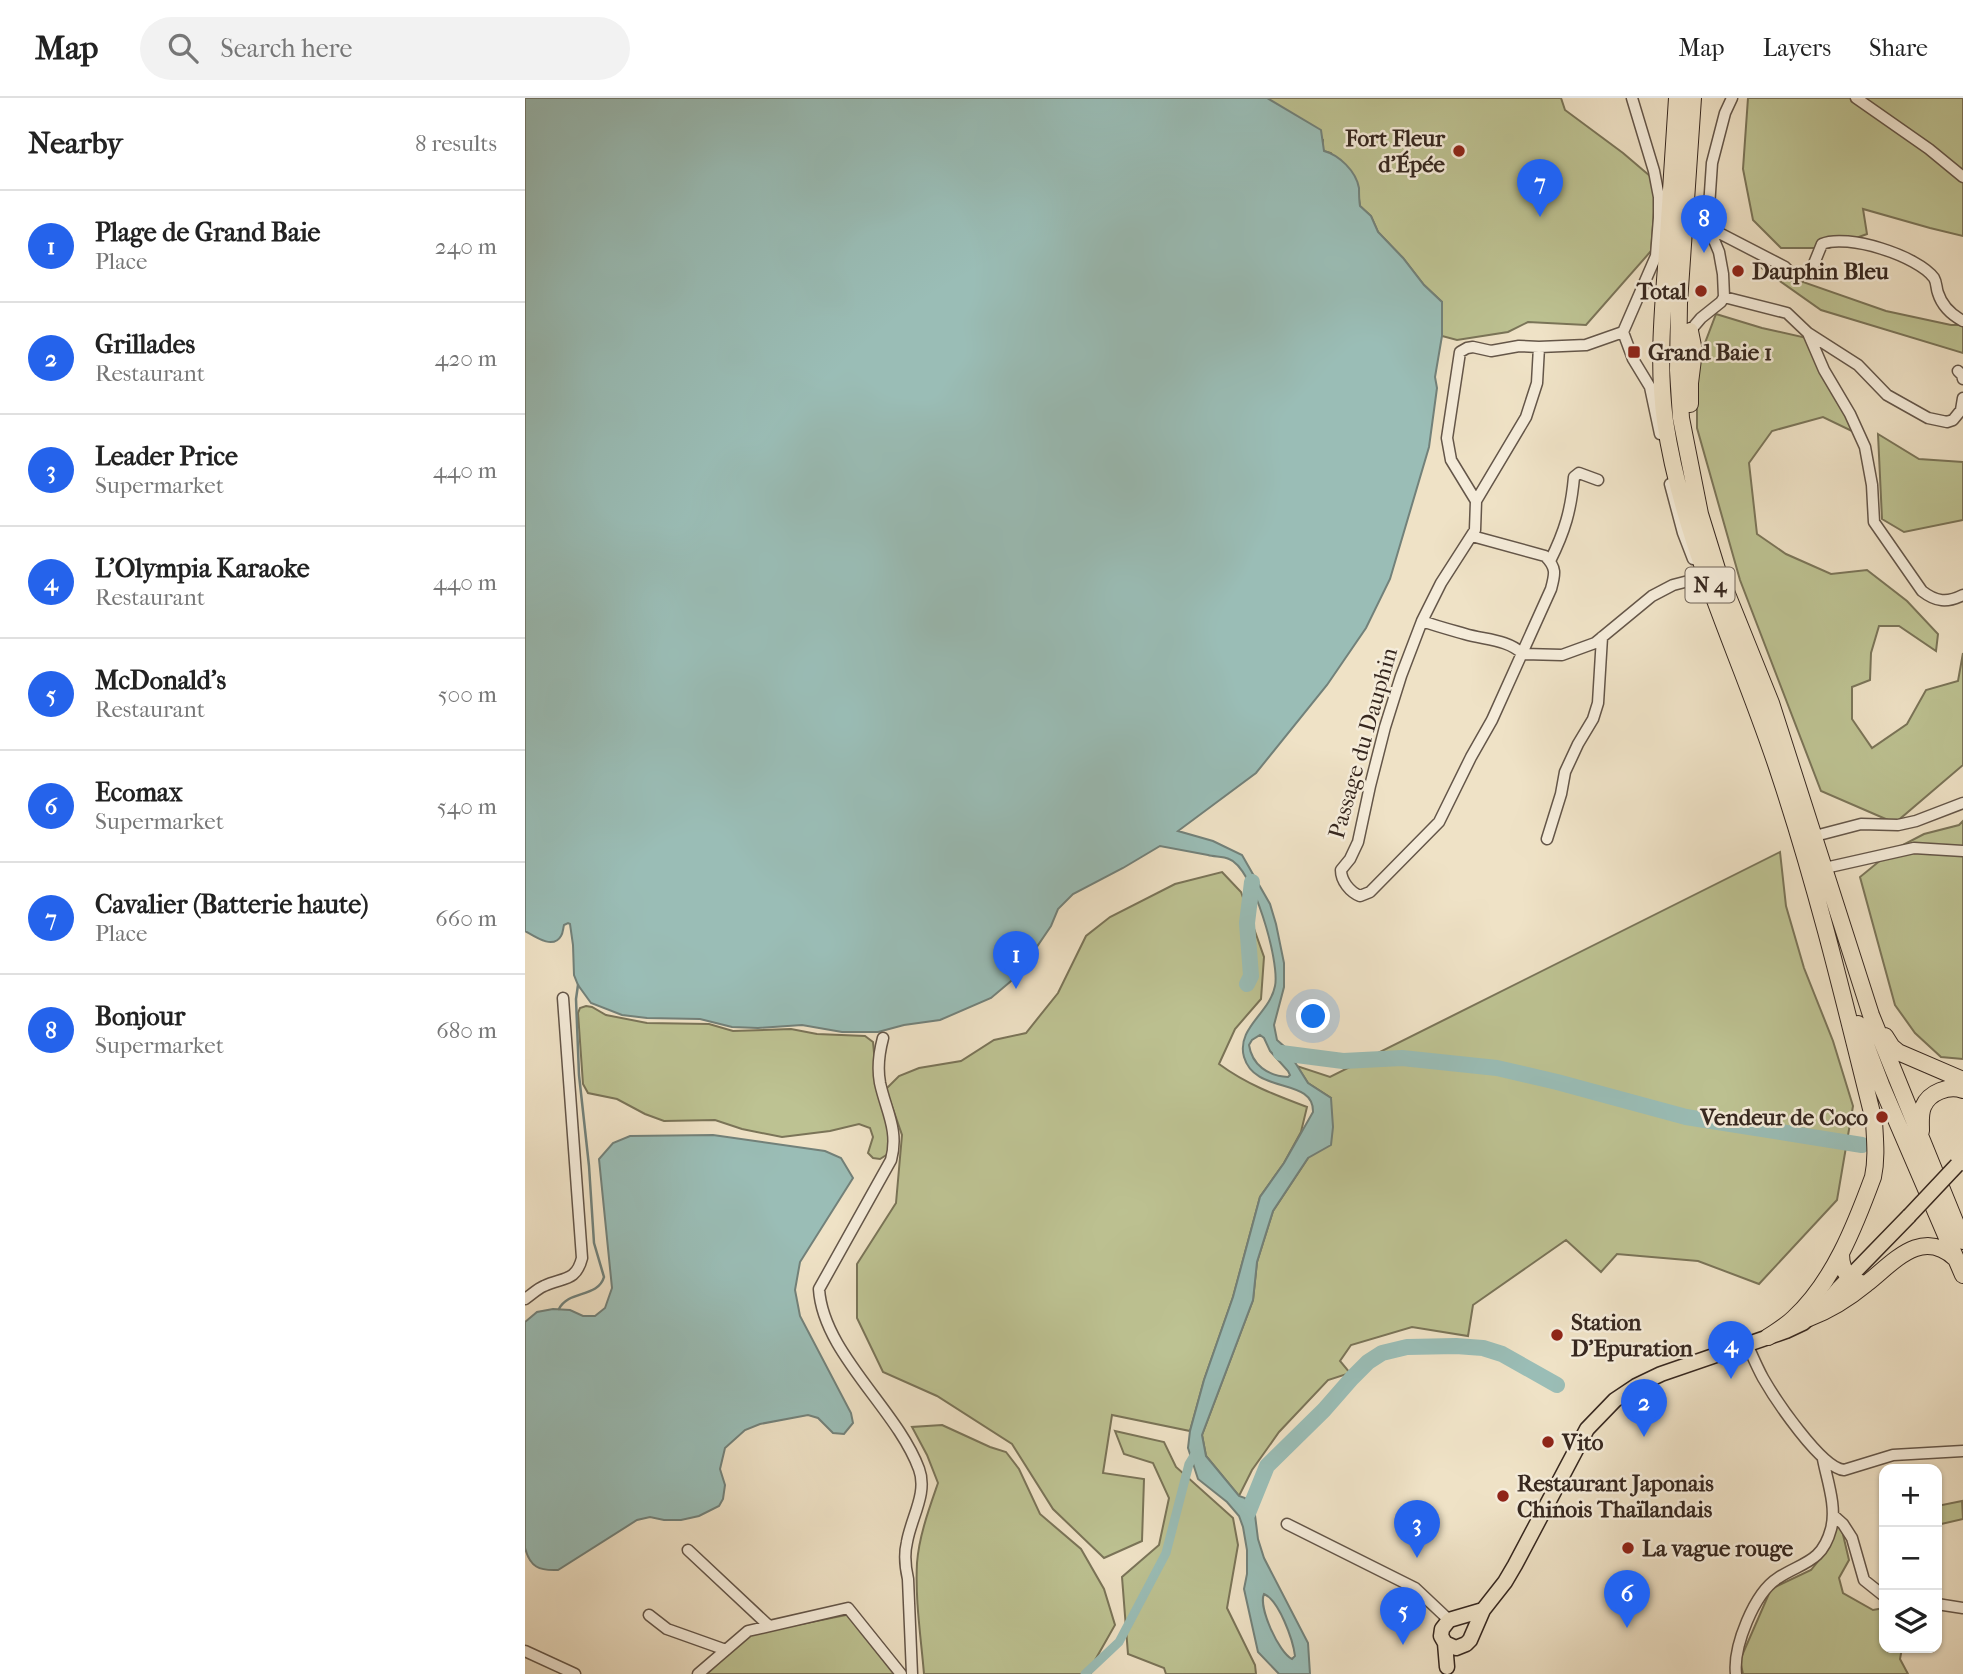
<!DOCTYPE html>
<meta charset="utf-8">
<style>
:root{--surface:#fff;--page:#f2f2f2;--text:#222;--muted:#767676;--line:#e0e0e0;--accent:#2563eb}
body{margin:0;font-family:"IM FELL French Canon",serif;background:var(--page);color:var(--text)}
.controls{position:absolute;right:21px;bottom:21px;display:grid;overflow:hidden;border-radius:14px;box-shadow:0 2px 5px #0004}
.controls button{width:63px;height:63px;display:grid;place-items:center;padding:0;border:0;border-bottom:2px solid var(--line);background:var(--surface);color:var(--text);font:35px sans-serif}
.you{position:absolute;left:789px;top:919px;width:24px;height:24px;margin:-18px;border:5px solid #fff;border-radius:50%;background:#1a73e8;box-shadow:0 0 0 10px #1a73e833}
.badge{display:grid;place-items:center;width:46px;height:46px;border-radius:50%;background:var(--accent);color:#fff;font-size:23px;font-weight:700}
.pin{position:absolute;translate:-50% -58px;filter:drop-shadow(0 2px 4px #0008)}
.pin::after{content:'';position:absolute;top:37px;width:24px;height:21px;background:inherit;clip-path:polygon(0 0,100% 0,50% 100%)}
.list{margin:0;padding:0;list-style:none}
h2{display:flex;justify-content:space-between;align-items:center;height:91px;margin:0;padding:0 28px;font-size:30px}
h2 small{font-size:23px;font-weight:400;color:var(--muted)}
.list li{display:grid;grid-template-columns:46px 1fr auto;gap:21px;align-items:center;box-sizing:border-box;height:112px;padding:0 28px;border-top:2px solid var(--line)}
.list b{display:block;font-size:26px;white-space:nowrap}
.list p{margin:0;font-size:23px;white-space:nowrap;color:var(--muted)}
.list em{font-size:23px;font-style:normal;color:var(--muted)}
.icon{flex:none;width:38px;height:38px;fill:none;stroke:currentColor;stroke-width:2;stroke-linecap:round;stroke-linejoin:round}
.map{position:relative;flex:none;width:1438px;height:1576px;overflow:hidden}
header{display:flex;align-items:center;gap:42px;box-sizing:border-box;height:98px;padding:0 35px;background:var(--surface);border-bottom:2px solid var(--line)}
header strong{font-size:33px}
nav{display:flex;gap:38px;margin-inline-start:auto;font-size:24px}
.search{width:490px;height:63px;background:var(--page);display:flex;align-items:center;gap:18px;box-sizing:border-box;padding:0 24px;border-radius:38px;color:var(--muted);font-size:26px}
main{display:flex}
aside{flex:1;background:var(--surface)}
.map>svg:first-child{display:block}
</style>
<header>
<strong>Map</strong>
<div class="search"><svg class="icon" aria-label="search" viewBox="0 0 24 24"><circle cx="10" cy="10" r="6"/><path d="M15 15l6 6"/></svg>Search here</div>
<nav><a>Map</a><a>Layers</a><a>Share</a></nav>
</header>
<main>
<aside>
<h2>Nearby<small>8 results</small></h2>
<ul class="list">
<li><span class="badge">1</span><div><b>Plage de Grand Baie</b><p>Place</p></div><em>240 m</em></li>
<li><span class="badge">2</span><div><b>Grillades</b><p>Restaurant</p></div><em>420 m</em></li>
<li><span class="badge">3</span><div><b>Leader Price</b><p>Supermarket</p></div><em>440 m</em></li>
<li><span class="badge">4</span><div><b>L'Olympia Karaoke</b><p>Restaurant</p></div><em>440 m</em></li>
<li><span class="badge">5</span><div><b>McDonald's</b><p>Restaurant</p></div><em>500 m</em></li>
<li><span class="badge">6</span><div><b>Ecomax</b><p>Supermarket</p></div><em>540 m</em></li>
<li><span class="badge">7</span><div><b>Cavalier (Batterie haute)</b><p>Place</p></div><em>660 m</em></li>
<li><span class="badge">8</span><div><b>Bonjour</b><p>Supermarket</p></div><em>680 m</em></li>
</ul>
</aside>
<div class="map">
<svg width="1438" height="1576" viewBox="0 0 1438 1576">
<rect width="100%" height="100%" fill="#efe2c6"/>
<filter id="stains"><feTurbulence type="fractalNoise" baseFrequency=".00286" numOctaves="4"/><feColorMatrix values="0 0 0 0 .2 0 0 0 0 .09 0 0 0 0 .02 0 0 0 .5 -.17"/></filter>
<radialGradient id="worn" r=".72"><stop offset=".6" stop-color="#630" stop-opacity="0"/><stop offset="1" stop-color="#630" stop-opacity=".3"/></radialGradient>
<path fill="#bdc292" stroke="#7a7458" stroke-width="2" d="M 742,0 L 1036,0 L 1040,12 L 1098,55 L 1125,78 L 1130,101 L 1126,153 L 1061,227 L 1003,224 L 983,234 L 932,242 L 917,238 L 917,204 L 899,187 L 878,160 L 853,134 L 846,118 L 835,108 L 834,101 L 806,55 L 799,53 L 797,49 L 798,42 Z
M 1223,0 L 1438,0 L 1438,138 L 1405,130 L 1338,111 L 1342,136 L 1304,150 L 1256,150 L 1228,122 L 1218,71 Z
M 1235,169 L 1361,213 L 1426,227 L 1438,227 L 1438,255 L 1296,212 Z
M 1191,216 L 1237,230 L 1282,240 L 1331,335 L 1298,319 L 1247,333 L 1224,365 L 1232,436 L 1261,456 L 1306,476 L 1342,472 L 1382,503 L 1413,536 L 1411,553 L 1374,528 L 1354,528 L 1346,555 L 1345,582 L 1327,589 L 1327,621 L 1347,650 L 1382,626 L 1401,592 L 1433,583 L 1438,555 L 1438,667 L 1370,725 L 1296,693 L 1215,482 L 1172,330 L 1172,266 Z
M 1353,336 L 1394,361 L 1438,364 L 1438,422 L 1379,434 L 1357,421 Z
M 1438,723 L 1438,961 L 1416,959 L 1390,935 L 1370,907 L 1335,779 L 1368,752 L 1399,736 L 1434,727 Z
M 1255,754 L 1261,808 L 1279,870 L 1308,943 L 1328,1008 L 1312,1102 L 1234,1186 L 1173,1163 L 1092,1156 L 1076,1174 L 1041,1142 L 948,1207 L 943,1238 L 887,1229 L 826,1247 L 815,1263 L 825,1275 L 803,1282 L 754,1334 L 727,1372 L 714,1398 L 681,1358 L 677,1337 L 728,1202 L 732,1164 L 748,1113 L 783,1060 L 806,1000 L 783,985 L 772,968 L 805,979 Z
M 697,774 L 716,794 L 739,859 L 736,901 L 710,931 L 694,966 C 721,986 750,997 782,1009 L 776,1034 L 759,1065 L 735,1099 L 708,1199 L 679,1282 L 665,1333 L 587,1317 L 578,1375 L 619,1381 L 617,1443 L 579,1460 L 528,1411 L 487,1346 L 412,1298 L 358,1274 L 332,1220 L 332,1166 L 371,1105 L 377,1037 L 361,991 L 374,978 L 394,970 L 436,963 L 469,942 L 501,935 L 533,895 L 561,838 L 585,819 L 650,786 Z
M 61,908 L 67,909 L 81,917 L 122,925 L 184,926 L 208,933 L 266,931 L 292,936 L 340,938 L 348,944 L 352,986 L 365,1032 L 363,1056 L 355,1061 L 348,1060 L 343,1055 L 348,1039 L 345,1030 L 334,1026 L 305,1033 L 257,1039 L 217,1031 L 190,1022 L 139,1023 L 120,1016 L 92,1001 L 63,995 L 58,986 L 53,915 L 55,910 Z
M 417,1327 L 465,1349 L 481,1354 L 494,1371 L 515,1416 L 556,1451 L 579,1491 L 590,1527 L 565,1571 L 566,1576 L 399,1576 C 396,1540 390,1502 392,1465 C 394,1438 404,1411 413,1385 L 402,1357 L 387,1329 Z
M 590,1333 L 639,1344 L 651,1369 L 708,1420 L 713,1447 L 702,1510 L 730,1567 L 731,1576 L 641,1576 L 639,1570 L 603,1556 L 597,1479 L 634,1447 L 644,1400 L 628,1365 L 599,1356 Z
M 1437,1403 L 1438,1421 L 1412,1427 L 1412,1408 Z
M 1311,1425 L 1316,1428 L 1324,1462 L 1314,1480 L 1318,1495 L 1348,1512 L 1359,1510 L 1359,1550 L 1377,1550 L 1375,1561 L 1383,1576 L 1218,1576 L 1215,1562 L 1246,1491 L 1286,1472 L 1302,1452 Z
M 326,1516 L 374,1576 L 182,1576 L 222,1537 Z"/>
<path fill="#9abdb6" stroke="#72817a" stroke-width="2" fill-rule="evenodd" d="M 0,0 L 742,0 L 796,32 L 799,53 C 814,57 831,73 834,90 C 834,96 834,102 835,108 L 846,118 L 853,134 L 878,160 L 899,187 L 917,204 L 917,238 L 910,279 L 912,290 L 904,349 L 865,481 L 841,530 L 802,587 L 731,675 L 653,733 L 688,743 L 717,757 L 745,806 L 751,826 L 759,865 L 759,889 L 749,927 L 752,942 L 761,950 L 783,985 L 806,1000 L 808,1029 L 806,1047 L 783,1060 L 748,1113 L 732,1164 L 728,1202 L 677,1337 L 681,1358 L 714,1398 L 720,1400 L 730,1417 L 733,1441 L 739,1460 L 783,1545 L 785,1576 L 754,1576 L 733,1554 L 719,1491 L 722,1476 L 722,1452 L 718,1429 L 714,1418 L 702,1404 L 673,1381 L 663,1350 L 665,1333 L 679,1282 L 708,1199 L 735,1099 L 759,1065 L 788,1014 C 789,979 730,997 719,959 C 711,930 745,915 750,888 C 755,864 728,769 704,761 C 698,758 689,759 683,757 C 667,754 651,751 635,748 L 598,770 L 548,796 L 533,811 L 526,828 L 492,878 L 466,900 L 415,922 L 379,927 L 353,934 L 317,934 L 277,927 L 233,930 L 207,929 L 175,921 L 122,920 L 97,917 L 66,905 L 53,887 L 49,877 L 48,847 L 45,826 L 43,825 L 39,827 C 38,831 38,835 36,838 C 28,852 9,838 0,833 ZM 735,937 L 739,940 L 745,953 L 763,973 L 765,977 L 763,979 C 743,978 727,967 724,947 L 727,942 ZM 739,1496 C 754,1502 768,1542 770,1558 L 767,1561 C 754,1555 733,1509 739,1496 Z
M 188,1037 L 300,1053 L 316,1060 L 328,1080 L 275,1164 L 270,1192 L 275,1218 L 326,1315 L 328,1325 L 319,1336 L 308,1335 L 293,1320 L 283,1317 L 235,1326 L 220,1332 L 200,1350 L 195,1371 L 200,1387 L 198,1401 L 194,1408 L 174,1418 L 156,1422 L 139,1422 L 125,1419 L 112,1422 L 33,1472 C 14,1473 5,1469 0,1450 L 0,1224 L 12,1214 L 28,1211 L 45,1212 L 58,1218 L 70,1218 L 80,1210 L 87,1190 L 74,1061 L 88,1045 L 105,1038 Z"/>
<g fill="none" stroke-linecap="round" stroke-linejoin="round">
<path stroke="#72817a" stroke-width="2.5" d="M 34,1211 C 43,1192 73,1200 79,1179 L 69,1145 L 64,1068 L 54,977 L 51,901 L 53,887"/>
<path stroke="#9abdb6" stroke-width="9" d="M 560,1576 L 594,1544 L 641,1455 L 664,1366 L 670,1356"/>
<path stroke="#9abdb6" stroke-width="16" d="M 722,886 L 726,878 L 722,825 L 727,784
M 756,955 L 818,963 L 877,960 L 972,970 L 1032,984 L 1161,1019 L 1337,1047
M 723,1415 L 742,1368 L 799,1312 L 827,1280 L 843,1264 L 857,1255 L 882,1249 L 931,1248 L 958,1250 L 977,1256 L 1032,1287"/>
<defs>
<path id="minor" d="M 1107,0 L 1129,73 L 1134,99 L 1134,120 L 1131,158 L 1098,234 L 1108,261 L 1125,289 L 1135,336
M 1331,0 L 1404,51 L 1438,79
M 1171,123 L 1260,169 L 1269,178 L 1282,176 L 1288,168 L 1297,146 C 1322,135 1393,158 1409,180 C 1412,185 1411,190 1413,195 C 1417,208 1427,217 1438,223
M 1199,199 L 1262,215 L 1283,235 L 1299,272 L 1325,316 L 1340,349 L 1347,387 L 1349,424 L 1397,493 C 1411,504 1422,505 1438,497
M 1165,233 L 1176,220 L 1196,204 L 1199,199 L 1198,176 L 1194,154 L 1184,130 L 1184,109 L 1187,65 L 1200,15 L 1207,0
M 1283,235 L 1333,267 L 1362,297 L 1403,320 L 1422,324 L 1428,322 L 1436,312 L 1438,300
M 1433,273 L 1437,277 L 1438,281
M 1145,386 L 1158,435 L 1168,461
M 951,403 L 1001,319 L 1012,285 L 1014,249
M 947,438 L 1020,458 C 1032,470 1030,476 1026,491 L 967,622 L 946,659 L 914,724 L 845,794 L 835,798 C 825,794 816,783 816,772 L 825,761 L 833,744 L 845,688 L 860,629 L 876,578 L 897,523 L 916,485 L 950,432 L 951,403 L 926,362 L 922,340 L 935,254 L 942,250 L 948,249 L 966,253 L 994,248 L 1014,249 L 1061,247 L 1098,234
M 1025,463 C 1040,433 1046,412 1049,379 L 1054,375 L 1073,382
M 897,523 C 911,528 926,532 940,536 C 960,542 982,541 998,556 L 1037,557 L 1070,545 L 1127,498 L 1148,487 L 1175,480
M 1290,738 L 1336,726 L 1373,727 L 1391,723 L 1438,705
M 1022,741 L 1036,696 L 1040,674 L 1053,646 L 1068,621 L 1073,605 L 1077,539
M 1300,770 L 1389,750 L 1438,753
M 358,940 C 354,955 352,969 355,985 C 361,1013 374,1032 366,1062 L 294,1191 C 298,1255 372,1311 394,1371 C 403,1395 386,1420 382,1444 C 379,1456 380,1468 383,1481 L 387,1576
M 0,1201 C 6,1197 12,1191 19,1188 C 38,1179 51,1184 57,1160 L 38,900
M 1222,1246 C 1227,1257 1232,1269 1238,1280 C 1250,1301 1296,1370 1319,1372 L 1368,1357 L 1438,1353
M 1308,1417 L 1318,1426 L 1327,1440 L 1339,1482 L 1359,1498
M 762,1426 L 890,1490 L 924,1522
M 163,1452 L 243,1527
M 1412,1506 L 1438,1510
M 124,1517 L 142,1531 L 201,1552
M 0,1553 L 50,1576
M 173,1576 L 223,1533 L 323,1510 L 376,1576
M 1211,1576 C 1208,1549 1229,1495 1253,1480 C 1277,1464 1297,1465 1306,1431 C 1312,1409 1302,1382 1298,1361"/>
<path id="major" d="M 920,1545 L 931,1550 L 941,1546 L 945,1542 L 958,1512 L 980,1484 L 990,1467 L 1062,1331 L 1090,1302 L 1111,1288 L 1136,1276 L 1261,1233 L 1278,1225 L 1300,1206 L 1313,1191 L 1384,1118
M 922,1569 L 920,1545 L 916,1538 L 917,1531 L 924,1522 L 958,1512"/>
<path id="highway" d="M 1152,0 C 1148,56 1145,113 1141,169 C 1137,220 1133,272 1140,323 C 1158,446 1216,558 1254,675 C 1292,789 1320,906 1349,1023 C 1350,1042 1352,1060 1348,1079 C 1330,1128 1308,1184 1269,1220 C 1261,1228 1252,1233 1243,1239
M 1168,0 L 1154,205 L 1153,272 L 1156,320 L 1175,416 L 1192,471 L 1246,605 L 1346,917 L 1438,1143
M 1165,306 L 1165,285 L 1169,253 L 1165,233
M 1333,926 L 1357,989 L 1438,1177
M 1360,938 L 1367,949 L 1373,954 L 1438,982
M 1396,1033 C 1396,1025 1395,1016 1398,1009 C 1404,994 1424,987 1438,992
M 1316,1156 C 1316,1173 1324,1184 1341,1186
M 1284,1220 C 1305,1212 1324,1200 1341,1186 C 1368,1165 1396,1129 1430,1160"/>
</defs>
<use href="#minor" stroke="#645649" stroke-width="13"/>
<use href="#major" stroke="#36271f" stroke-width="17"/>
<use href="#highway" stroke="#36271f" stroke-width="18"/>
<use href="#minor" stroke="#f5ecda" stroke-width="10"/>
<use href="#major" stroke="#efe2c6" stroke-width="14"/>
<use href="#highway" stroke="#efe2c6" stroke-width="16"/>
<defs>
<path id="major-bridge" d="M 1384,1118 L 1432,1067"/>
</defs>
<use href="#major-bridge" stroke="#36271f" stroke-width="17" stroke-linecap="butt"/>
<use href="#major-bridge" stroke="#efe2c6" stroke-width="14"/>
</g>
<g fill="#8f2418" stroke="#f5ecda" stroke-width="2.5">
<circle cx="934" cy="53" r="7"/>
<circle cx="1213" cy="173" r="7"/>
<circle cx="1176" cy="193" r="7"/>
<rect x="1102" y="247" width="14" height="14" rx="3.5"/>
<circle cx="1357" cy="1019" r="7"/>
<circle cx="1032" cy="1237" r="7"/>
<circle cx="1023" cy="1344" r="7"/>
<circle cx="978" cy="1398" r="7"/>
<circle cx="1103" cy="1450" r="7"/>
</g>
<g text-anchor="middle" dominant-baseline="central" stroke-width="5" stroke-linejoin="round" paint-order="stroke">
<rect fill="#f5ecda" stroke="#6f6257" stroke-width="2" x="1160.5" y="469.5" width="49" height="35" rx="5"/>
<g font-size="21" font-weight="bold" fill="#36271f">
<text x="1185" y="487">N 4</text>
</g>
<g font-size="23" font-weight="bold" fill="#36271f" stroke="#f5ecda" text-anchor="start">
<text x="920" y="40" text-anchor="end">Fort Fleur<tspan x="920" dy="26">d'Épée</tspan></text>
<text x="1227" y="173">Dauphin Bleu</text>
<text x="1162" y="193" text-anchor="end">Total</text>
<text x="1123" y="254">Grand Baie 1</text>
<text x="1343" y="1019" text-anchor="end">Vendeur de Coco</text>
<text x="1046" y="1224">Station<tspan x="1046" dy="26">D'Epuration</tspan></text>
<text x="1037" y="1344">Vito</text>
<text x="992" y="1385">Restaurant Japonais<tspan x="992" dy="26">Chinois Thaïlandais</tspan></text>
<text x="1117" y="1450">La vague rouge</text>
</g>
<g font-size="23" fill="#36271f" stroke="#f5ecda">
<text transform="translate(838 645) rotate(-74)">Passage du Dauphin</text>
</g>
</g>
<rect width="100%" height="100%" filter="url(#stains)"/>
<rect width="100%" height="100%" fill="url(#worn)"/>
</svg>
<div class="controls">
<button>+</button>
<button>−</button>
<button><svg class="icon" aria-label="layers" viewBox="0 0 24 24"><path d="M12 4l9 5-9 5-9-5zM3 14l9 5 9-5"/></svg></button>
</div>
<div class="you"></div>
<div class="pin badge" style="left:491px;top:891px">1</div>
<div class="pin badge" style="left:1119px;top:1339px">2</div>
<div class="pin badge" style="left:892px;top:1460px">3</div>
<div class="pin badge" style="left:1206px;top:1281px">4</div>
<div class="pin badge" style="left:878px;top:1547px">5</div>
<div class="pin badge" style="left:1102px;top:1530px">6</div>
<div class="pin badge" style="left:1015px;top:119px">7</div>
<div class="pin badge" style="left:1179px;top:155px">8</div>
</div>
</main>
